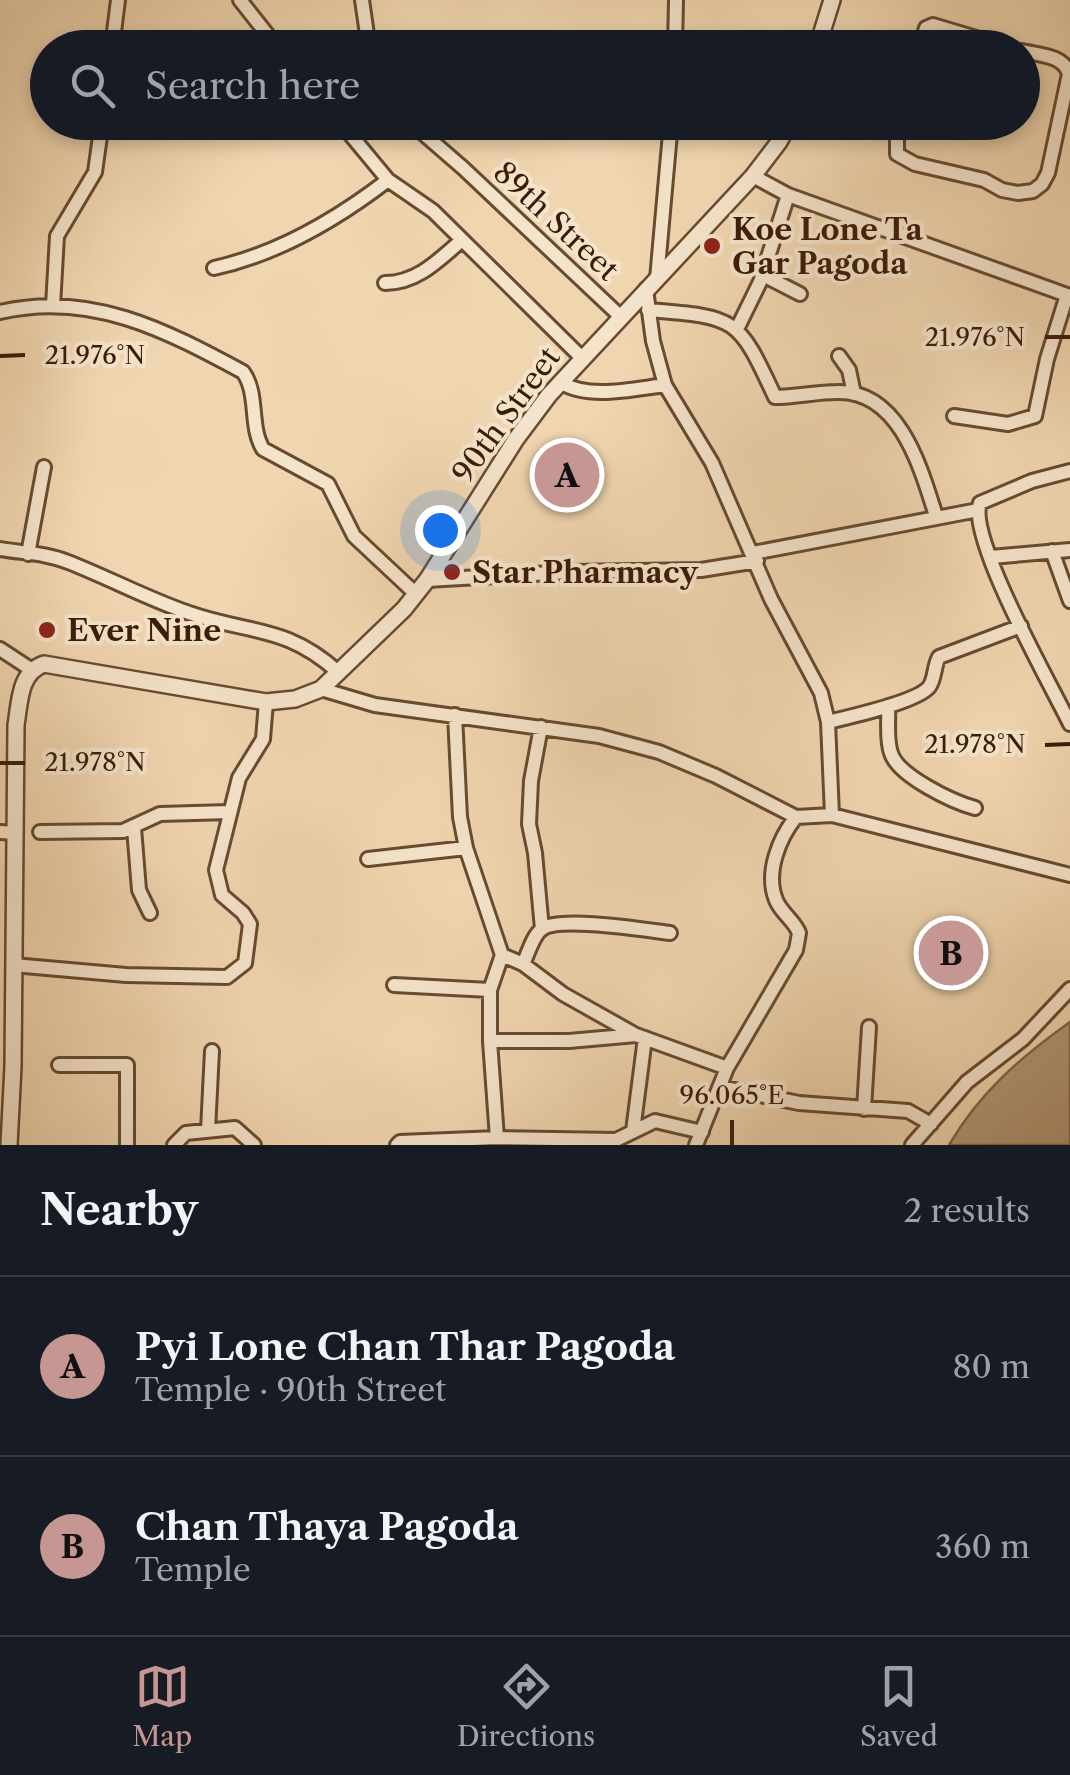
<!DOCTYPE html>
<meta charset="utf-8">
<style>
:root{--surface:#171b24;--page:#20242c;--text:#f1f3f6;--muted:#9ea1a6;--line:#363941;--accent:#c59692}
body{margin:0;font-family:"Libre Caslon Text",serif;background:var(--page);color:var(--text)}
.you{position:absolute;left:440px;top:530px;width:35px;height:35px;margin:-25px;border:8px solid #fff;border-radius:50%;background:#1a73e8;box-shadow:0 0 0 15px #1a73e833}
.badge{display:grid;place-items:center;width:65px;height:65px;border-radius:50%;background:var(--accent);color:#111;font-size:32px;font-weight:700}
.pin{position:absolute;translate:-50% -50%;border:5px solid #fff;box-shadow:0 2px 10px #0006}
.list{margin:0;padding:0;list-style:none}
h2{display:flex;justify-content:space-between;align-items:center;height:130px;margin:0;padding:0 40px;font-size:42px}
h2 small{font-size:32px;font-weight:400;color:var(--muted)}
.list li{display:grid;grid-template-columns:65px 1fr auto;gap:30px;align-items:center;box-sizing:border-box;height:180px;padding:0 40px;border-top:2px solid var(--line)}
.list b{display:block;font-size:38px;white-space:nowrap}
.list p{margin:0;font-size:32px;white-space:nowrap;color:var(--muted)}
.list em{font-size:32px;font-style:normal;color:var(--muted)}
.icon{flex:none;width:55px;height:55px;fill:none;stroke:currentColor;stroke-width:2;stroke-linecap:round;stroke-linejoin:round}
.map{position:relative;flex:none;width:1070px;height:1145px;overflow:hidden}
.search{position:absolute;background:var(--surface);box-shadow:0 5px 15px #0003;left:30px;right:30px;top:30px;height:110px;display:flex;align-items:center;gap:25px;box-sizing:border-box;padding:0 35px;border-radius:55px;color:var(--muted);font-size:38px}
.sheet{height:490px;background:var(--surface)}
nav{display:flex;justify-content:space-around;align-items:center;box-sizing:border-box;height:140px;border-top:2px solid var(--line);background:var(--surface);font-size:28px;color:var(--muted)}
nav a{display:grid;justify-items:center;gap:5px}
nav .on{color:var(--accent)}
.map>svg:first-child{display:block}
</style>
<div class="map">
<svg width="1070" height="1145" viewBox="0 0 1070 1145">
<rect width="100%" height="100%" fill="#f0d6b0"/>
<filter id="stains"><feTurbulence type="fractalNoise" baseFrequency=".002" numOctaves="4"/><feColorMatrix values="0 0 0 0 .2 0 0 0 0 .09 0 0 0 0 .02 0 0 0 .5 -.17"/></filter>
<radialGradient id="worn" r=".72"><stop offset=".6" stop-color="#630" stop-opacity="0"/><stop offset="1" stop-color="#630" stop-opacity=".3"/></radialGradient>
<path fill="#b29676" stroke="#826549" stroke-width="2.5" d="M 1070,1022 L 1070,1145 L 949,1145 C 980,1092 1021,1057 1070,1022 Z"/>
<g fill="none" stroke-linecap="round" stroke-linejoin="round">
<defs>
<path id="minor" d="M 240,0 L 278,48
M 362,0 L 369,48
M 112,48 L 118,0
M 675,48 L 676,0
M 920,48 L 926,28 L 933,25 L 1010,48
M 340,122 L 388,180 L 433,211 L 582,358
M 410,122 L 463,168 L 621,317
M 897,122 L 897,154 L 915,164 L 984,180 L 1002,190 L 1018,193 L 1033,191 L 1042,184 L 1048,173 L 1069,74 C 1064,55 1039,55 1022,51
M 753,176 L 788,195 L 1070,296
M 214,268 C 278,254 336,220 388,180
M 763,275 L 800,294
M 657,279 L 671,122
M 385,283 C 417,283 439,260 462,240
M 646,289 L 653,341 L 665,385 L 712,463 L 771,599 L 821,693 L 828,722 L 832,815
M 53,306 L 57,236 L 95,172 L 102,122
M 648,310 C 737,317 738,317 775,397 C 796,397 816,392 837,392 C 900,390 921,469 936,516
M 0,312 C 91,291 165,330 243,372 C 259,394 249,426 263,449 L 328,484 L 354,536 L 416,594
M 737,329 L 760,282 L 788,195
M 839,356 L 849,370 L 854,394
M 560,382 C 588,400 633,389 665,385
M 954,416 L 1008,424 L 1035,416 L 1047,359 L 1067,295
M 1070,471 L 1032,481 L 980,503 C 967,537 1051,685 1070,724
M 0,549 C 23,553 46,553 68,562 C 109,578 148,599 189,613 C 249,634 286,625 338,672
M 1052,551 L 1070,601
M 753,553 L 978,510
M 28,554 L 44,467
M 991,557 L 1070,550
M 427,580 L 569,572 L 701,570 L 757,561
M 0,649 L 32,670
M 321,689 L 375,705 L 599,736 L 659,752 L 716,776 L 796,817 L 832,815 L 1070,875
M 888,706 C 889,721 886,739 891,753 C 898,776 953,802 975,808
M 455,715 L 460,817 L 466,848 L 502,955 L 523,964 L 563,994 L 636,1035 L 727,1068
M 828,722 C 848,717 917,702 929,687 C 935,680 934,665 939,657 L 1021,626
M 541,727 L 531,781 L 529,824 L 535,853 L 542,929
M 134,828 L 139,890 L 150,913
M 0,832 L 16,833
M 40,832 L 123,831 L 160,814 L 229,812
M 368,859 L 466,848
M 523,964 C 528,954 533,935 542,929 C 559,916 646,930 670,933
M 13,965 L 126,975 L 227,977 L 245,963 L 250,924 L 243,913 L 222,895 L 216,870 L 239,778 L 263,739 L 266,702
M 394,985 L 490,990
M 490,1041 L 490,990 L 502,955
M 59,1065 L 127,1065 L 127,1145
M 720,1087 L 799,1103 L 908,1111 L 931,1124
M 864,1109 L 869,1027
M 208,1130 L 212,1051
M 633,1131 L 645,1038
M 497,1138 L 490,1041 L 569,1041 L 636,1035
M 174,1145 L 186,1133 L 235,1128 L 254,1145
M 397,1145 L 400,1142 L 497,1138 L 616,1140 L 655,1121 L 702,1132
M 696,1145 L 727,1068 L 796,950 L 799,933 C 794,920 781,913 776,900 C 765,873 779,838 796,817
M 912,1145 L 967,1082 L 1023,1039 L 1070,989"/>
<path id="tertiary" d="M 817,48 L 832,0
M 9,1145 L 13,1066 L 16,725 C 20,701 19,673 44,664 L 266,702 L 295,699 L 321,689 L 404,609 L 427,580 L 516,439 L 549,395 L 753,176 L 779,142 L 790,122"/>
</defs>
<use href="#minor" stroke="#684a30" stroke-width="18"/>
<use href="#tertiary" stroke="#684a30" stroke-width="20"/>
<use href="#minor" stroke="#f5e4cc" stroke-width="12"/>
<use href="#tertiary" stroke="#f5e4cc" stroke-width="15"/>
</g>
<path fill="none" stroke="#3b1b05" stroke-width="4" d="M 1045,337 L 1070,337M 0,356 L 25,355M 1045,745 L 1070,744M 0,763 L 25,763M 732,1120 L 732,1145"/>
<g fill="#8f2418" stroke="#f5e4cc" stroke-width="4">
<circle cx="712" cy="246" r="10"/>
<circle cx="452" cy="572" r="10"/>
<circle cx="47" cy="630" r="10"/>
</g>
<g text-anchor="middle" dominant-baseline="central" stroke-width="8" stroke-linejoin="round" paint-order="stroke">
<g font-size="30" fill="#3b1b05" stroke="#f5e4cc">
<text transform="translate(556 221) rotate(43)">89th Street</text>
<text transform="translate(506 415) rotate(-54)">90th Street</text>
</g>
<g font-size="30" font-weight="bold" fill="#3b1b05" stroke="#f5e4cc" text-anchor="start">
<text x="732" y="229">Koe Lone Ta<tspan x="732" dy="34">Gar Pagoda</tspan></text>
<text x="472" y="572">Star Pharmacy</text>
<text x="67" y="630">Ever Nine</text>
</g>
</g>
<g font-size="25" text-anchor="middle" fill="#3b1b05" stroke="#f5e4cc" stroke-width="8" stroke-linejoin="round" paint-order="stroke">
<text x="975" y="346">21.976°N</text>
<text x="95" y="364">21.976°N</text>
<text x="975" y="753">21.978°N</text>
<text x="95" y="771">21.978°N</text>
<text x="732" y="1104">96.065°E</text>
</g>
<rect width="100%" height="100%" filter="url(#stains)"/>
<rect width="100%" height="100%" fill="url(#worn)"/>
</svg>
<div class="you"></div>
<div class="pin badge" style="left:567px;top:475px">A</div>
<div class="pin badge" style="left:951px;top:953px">B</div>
<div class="search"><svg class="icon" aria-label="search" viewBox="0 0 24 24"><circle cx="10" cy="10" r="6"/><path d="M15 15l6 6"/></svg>Search here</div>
</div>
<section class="sheet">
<h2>Nearby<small>2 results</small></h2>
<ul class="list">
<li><span class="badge">A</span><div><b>Pyi Lone Chan Thar Pagoda</b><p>Temple · 90th Street</p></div><em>80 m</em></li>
<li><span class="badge">B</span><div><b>Chan Thaya Pagoda</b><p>Temple</p></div><em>360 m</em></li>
</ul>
</section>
<nav>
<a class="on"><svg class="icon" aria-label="map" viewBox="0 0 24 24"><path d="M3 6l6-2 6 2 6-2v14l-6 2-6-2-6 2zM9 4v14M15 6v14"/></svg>Map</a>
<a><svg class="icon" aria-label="directions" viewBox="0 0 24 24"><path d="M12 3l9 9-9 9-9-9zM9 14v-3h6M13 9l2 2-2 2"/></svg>Directions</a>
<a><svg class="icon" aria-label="saved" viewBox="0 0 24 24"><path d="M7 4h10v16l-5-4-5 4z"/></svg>Saved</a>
</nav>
